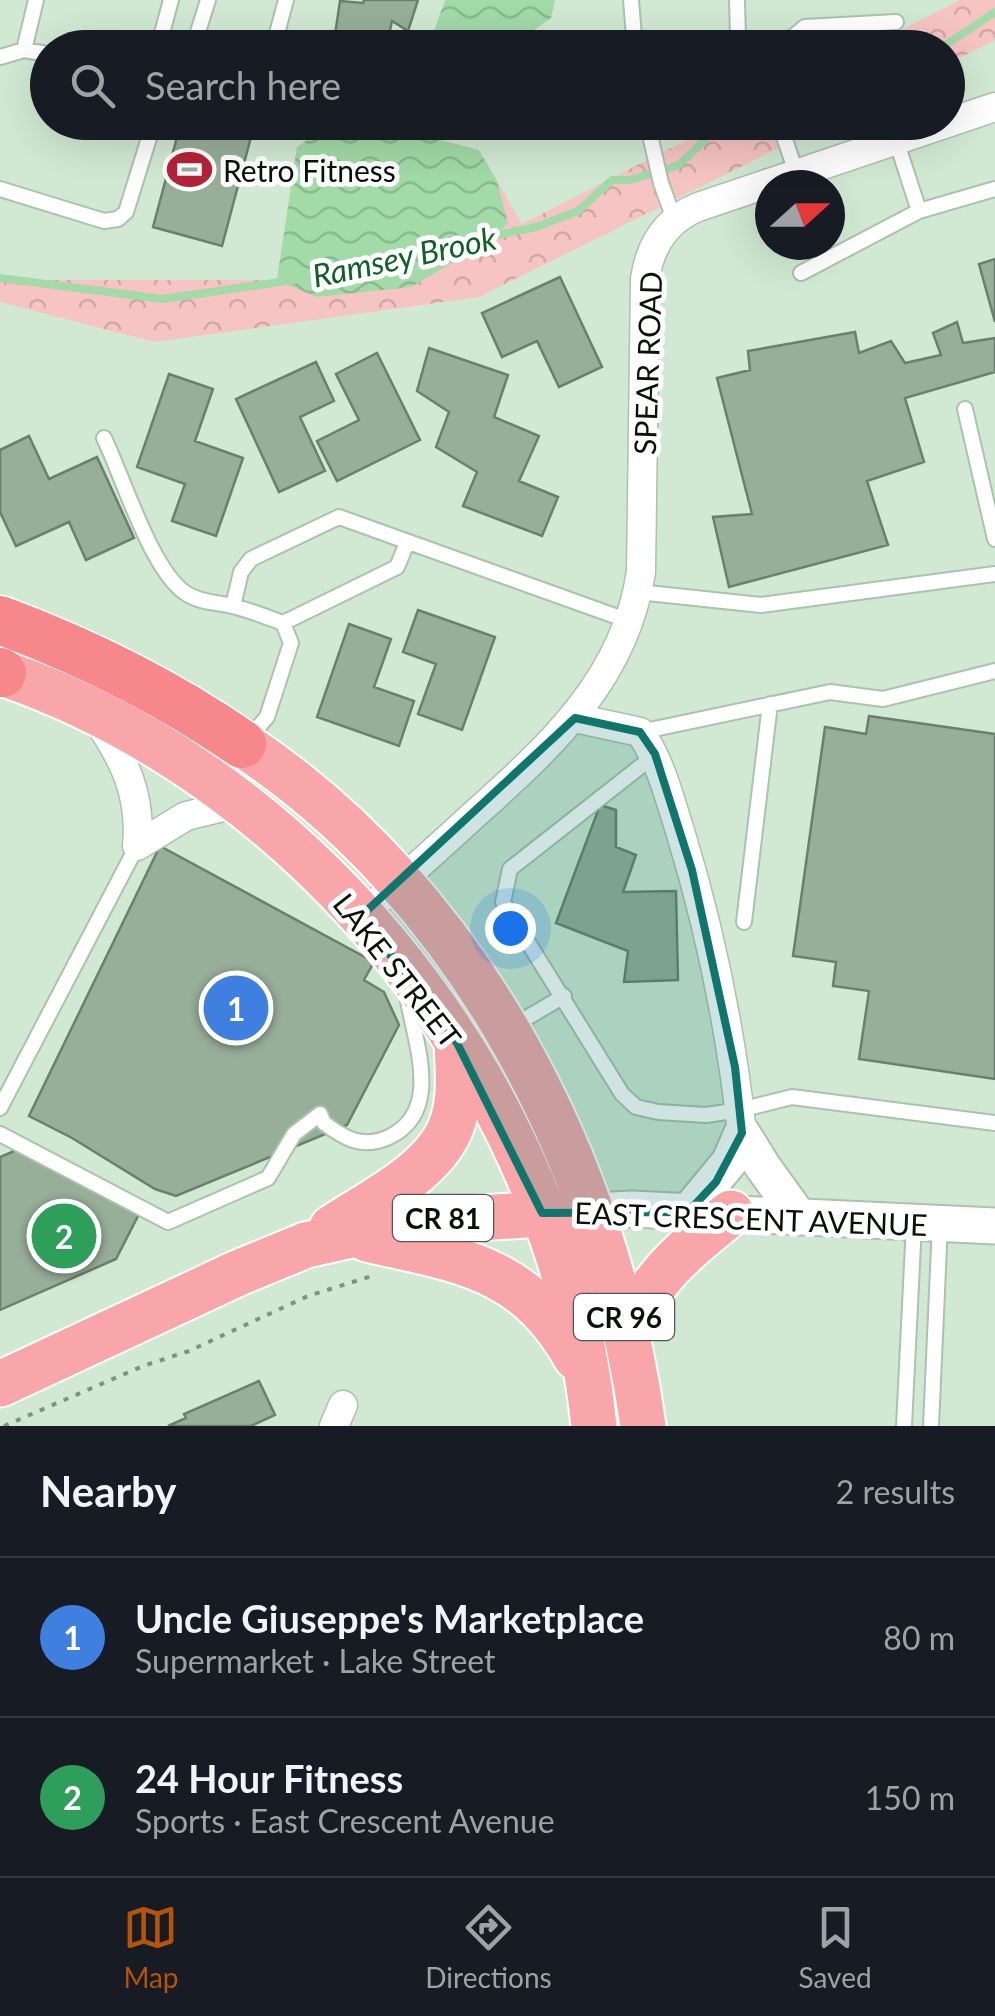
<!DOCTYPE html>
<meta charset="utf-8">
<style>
:root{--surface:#171b24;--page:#242831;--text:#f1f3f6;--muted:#9ea1a6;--line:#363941;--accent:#b45309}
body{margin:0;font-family:Lato,sans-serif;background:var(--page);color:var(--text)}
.compass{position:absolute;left:755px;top:170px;width:90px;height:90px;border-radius:50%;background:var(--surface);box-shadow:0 10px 40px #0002;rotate:69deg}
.you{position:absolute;left:510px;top:928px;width:35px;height:35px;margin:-25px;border:8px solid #fff;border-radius:50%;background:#1a73e8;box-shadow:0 0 0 15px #1a73e833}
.badge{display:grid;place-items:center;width:65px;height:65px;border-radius:50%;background:var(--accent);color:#fff;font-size:32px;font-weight:700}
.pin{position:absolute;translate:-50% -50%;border:5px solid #fff;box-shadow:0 2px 10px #0006}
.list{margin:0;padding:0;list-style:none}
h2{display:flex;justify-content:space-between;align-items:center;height:130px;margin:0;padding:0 40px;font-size:42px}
h2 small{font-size:32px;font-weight:400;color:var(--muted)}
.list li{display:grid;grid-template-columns:65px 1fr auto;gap:30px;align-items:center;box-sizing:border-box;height:160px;padding:0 40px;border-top:2px solid var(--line)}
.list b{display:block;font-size:38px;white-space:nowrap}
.list p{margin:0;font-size:32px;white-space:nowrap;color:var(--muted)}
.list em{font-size:32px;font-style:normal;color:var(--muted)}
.icon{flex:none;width:55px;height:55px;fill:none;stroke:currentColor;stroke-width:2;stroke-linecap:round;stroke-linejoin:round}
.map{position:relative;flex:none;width:995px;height:1426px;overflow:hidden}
.search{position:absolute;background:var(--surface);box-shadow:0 10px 40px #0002;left:30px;right:30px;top:30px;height:110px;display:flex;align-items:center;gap:25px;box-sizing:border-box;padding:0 35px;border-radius:55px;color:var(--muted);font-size:38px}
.sheet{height:450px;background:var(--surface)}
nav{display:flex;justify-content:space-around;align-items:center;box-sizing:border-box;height:140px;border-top:2px solid var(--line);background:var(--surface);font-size:28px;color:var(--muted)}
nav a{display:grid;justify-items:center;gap:5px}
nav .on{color:var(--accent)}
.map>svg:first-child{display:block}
</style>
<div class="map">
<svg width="995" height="1426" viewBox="0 0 995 1426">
<defs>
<pattern id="forest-crowns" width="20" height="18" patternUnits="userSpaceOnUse" patternTransform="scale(2.5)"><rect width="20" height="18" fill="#f5c4c3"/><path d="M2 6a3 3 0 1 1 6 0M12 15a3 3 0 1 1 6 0" fill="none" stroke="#d1a7a6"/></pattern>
<pattern id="water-waves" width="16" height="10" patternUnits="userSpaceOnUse" patternTransform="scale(2.5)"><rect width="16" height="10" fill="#a2daa8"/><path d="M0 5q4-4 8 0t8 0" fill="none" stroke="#8aba8f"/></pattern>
</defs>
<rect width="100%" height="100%" fill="#d1e9d3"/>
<path fill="url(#forest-crowns)" d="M 960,0 L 995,0 L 995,40 L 948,64 L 948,48 L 867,47 Z
M 331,123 L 376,123 L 479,150 L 522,224 L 720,123 L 829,123 L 479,297 L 154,342 L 0,302 L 0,280 L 277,280 L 297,147 Z"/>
<path fill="url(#water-waves)" d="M 445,0 L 555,0 L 551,18 L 514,45 L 446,48 L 434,31 Z
M 331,123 L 376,123 L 479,150 L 497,181 L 508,223 L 489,241 L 411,287 L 317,297 L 277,280 L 297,147 Z"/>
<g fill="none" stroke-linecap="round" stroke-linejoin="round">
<path stroke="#a2daa8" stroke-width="8" d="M 941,48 L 995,12
M 487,237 L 536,227 L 578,211 L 612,180 L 630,180 L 679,165 L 710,135 L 780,122
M 0,278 L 163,299 L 293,280"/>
</g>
<path fill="#97ae99" stroke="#6b806c" stroke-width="2.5" d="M 364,0 L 418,0 L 408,31 L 392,21 L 386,48 L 333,48 L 340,1 L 363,3 Z
M 181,122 L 255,122 L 222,246 L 153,227 Z
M 995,259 L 995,322 L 979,264 Z
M 560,277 L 602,367 L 559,387 L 537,341 L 502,357 L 482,313 Z
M 957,322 L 963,343 L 995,338 L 995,372 L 905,398 L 924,462 L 867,481 L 888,545 L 729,587 L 713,517 L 752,514 L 717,378 L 750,370 L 748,351 L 855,332 L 859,353 L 891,341 L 905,363 L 941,355 L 933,333 Z
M 429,348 L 508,375 L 494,417 L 539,436 L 519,481 L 558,497 L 542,536 L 463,506 L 477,472 L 436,447 L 449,412 L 417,391 Z
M 377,353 L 420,440 L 337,481 L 317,441 L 359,420 L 336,374 Z
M 316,362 L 334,401 L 300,417 L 325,471 L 279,492 L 236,399 Z
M 169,374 L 213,389 L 195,441 L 243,458 L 216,536 L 172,521 L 185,484 L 137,467 Z
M 29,436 L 49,479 L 97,457 L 134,538 L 86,560 L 69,522 L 16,546 L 0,512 L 0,450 Z
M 418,610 L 495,637 L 462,730 L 418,714 L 436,664 L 403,652 Z
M 349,624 L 391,639 L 374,687 L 414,701 L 399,746 L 317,717 Z
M 869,716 L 995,734 L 995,1079 L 859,1059 L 869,991 L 833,986 L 836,962 L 793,956 L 825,727 L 866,734 Z
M 600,805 L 616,810 L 616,847 L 636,855 L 623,892 L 676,891 L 678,980 L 624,982 L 628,951 L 556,923 Z
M 160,846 L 374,962 L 364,980 L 384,992 L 399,1025 L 347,1125 L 176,1196 L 155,1189 L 72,1138 L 29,1116 Z
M 19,1149 L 140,1212 L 116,1259 L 0,1310 L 0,1157 Z
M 259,1381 L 275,1415 L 251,1426 L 168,1426 L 186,1418 L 184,1414 Z"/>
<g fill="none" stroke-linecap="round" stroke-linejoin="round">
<defs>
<path id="service" d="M 631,0 L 635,48
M 737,0 L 738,37 L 747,48
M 158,48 L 171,0
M 193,48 L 208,0
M 273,48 L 286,0
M 779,48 L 805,27 L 896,22
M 24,50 L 36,0
M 0,57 L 24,50 L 48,54
M 647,122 L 661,183 L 674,219
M 779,122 L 797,175
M 897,143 L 919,211
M 0,189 L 104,221 L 118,219 L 126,212 L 154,122
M 801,273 L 919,211 L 995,189
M 965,409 L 995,539
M 104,438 C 123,477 152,573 187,594 C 201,603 217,602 232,606 C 249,610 267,617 283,623 L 397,567 L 407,543
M 638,592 L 761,605 L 995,574
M 233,606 L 241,572 L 251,559 L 339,517 L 629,621
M 640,732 L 830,692 L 883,699 L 995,671
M 247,740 L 267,717 L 291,643 L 283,623
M 655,755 L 510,869 L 503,902 L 622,1094 L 636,1107 L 658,1112 L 706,1115 L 740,1110 L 792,1097 L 995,1123
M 744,922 L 770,704
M 513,1026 L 564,996
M 0,1108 L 137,846
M 0,1134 L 168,1222 L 268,1178 L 294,1134 L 320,1114 L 324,1123 C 345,1139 363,1149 389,1137 C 442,1112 416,1046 408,1001
M 904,1426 L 914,1224
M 931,1426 L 940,1224"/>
<path id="minor" d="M 96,718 C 124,759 142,795 137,846
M 575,718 L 640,732 C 661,762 669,797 680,831 C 710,929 731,1031 742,1133
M 137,846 L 186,816 L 240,803
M 361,916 C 400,882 438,848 476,813 C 552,745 625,678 641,572 L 645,279 C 650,245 666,220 698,207 L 995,107
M 334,1426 L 343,1405"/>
<path id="tertiary" d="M 742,1133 L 763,1167 L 799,1217
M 593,1211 L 632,1209 L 995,1226
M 688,1212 L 730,1161 L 742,1133"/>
<path id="primary" d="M 2,673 C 317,781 561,1095 594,1426
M 242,744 C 469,894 607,1163 643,1426
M 332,1228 C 372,1201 438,1171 453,1121 C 461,1096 458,1069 457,1043
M 367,1239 C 459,1260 525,1266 576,1357
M 629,1335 C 647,1279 686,1249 731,1213
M 0,1384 L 238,1273 L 306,1245 L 405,1223 L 571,1212"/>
<path id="trunk" d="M 0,620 C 86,652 167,692 242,744
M 0,672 L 2,673"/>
</defs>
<use href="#service" stroke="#abc2ad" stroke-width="18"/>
<use href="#minor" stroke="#abc2ad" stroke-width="31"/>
<use href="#tertiary" stroke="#abc2ad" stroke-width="39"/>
<use href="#primary" stroke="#fff" stroke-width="49"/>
<use href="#trunk" stroke="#fff" stroke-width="51"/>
<path stroke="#809181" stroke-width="4" stroke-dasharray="5 8" stroke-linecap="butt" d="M 567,48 L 613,32
M 4,1426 L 143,1366 L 189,1351 L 308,1296 L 372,1276"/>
<use href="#service" stroke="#fff" stroke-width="14"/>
<use href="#minor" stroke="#fff" stroke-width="28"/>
<use href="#tertiary" stroke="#fff" stroke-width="35"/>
<use href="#primary" stroke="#f8a6a9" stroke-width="45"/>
<use href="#trunk" stroke="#f6888c" stroke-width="48"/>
</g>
<path fill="#0f766e" fill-opacity="0.2" stroke="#0f766e" stroke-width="8" stroke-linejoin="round" d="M 575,718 L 640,732 L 655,754 L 692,870 L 735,1067 L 742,1133 L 716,1182 L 688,1212 L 542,1213 L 457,1043 L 361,916 Z"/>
<defs>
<symbol id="stadium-bare" viewBox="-9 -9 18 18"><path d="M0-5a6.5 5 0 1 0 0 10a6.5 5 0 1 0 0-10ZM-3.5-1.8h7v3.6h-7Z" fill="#b52337" stroke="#fff" stroke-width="2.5" paint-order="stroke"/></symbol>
</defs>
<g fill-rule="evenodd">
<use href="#stadium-bare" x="158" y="138" width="63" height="63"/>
</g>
<g text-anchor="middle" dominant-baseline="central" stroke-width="10" stroke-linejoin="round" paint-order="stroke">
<g fill="#fff" stroke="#535854" stroke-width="2.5">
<rect x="393" y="1195" width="100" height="46" rx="8"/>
<rect x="574" y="1294" width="100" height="46" rx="8"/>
</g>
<g font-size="28" font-weight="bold" fill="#09110a">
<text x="443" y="1218">CR 81</text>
<text x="624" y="1317">CR 96</text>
</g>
<g font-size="30" fill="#09110a" stroke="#fff" text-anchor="start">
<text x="223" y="170">Retro Fitness</text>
</g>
<g font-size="30" fill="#09110a" stroke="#fff">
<text transform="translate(647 363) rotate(-88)">SPEAR ROAD</text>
<text transform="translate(398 970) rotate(52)">LAKE STREET</text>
<text transform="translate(751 1218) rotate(2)">EAST CRESCENT AVENUE</text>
</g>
<g font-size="32" font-style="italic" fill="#0e6025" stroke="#fff">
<text transform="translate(404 256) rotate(-12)">Ramsey Brook</text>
</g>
</g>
</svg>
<svg class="compass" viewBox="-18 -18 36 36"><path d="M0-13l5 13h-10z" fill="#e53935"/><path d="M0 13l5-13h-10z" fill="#9ea1a6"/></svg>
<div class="you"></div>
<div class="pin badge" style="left:236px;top:1008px;background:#3f7fe0">1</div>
<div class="pin badge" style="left:64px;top:1236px;background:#2e9e5b">2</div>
<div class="search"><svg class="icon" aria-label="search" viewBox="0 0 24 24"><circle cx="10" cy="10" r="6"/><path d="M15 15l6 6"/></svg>Search here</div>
</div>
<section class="sheet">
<h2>Nearby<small>2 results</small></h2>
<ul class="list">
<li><span class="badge" style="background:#3f7fe0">1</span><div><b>Uncle Giuseppe's Marketplace</b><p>Supermarket · Lake Street</p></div><em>80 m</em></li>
<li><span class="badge" style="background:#2e9e5b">2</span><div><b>24 Hour Fitness</b><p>Sports · East Crescent Avenue</p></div><em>150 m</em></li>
</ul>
</section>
<nav>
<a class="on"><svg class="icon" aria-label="map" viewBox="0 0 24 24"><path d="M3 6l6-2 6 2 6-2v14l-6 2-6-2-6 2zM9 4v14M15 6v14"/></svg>Map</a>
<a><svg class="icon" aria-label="directions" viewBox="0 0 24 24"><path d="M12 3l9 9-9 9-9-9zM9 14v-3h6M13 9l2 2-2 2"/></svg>Directions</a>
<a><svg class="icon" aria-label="saved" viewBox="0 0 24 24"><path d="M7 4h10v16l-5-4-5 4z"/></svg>Saved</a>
</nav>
